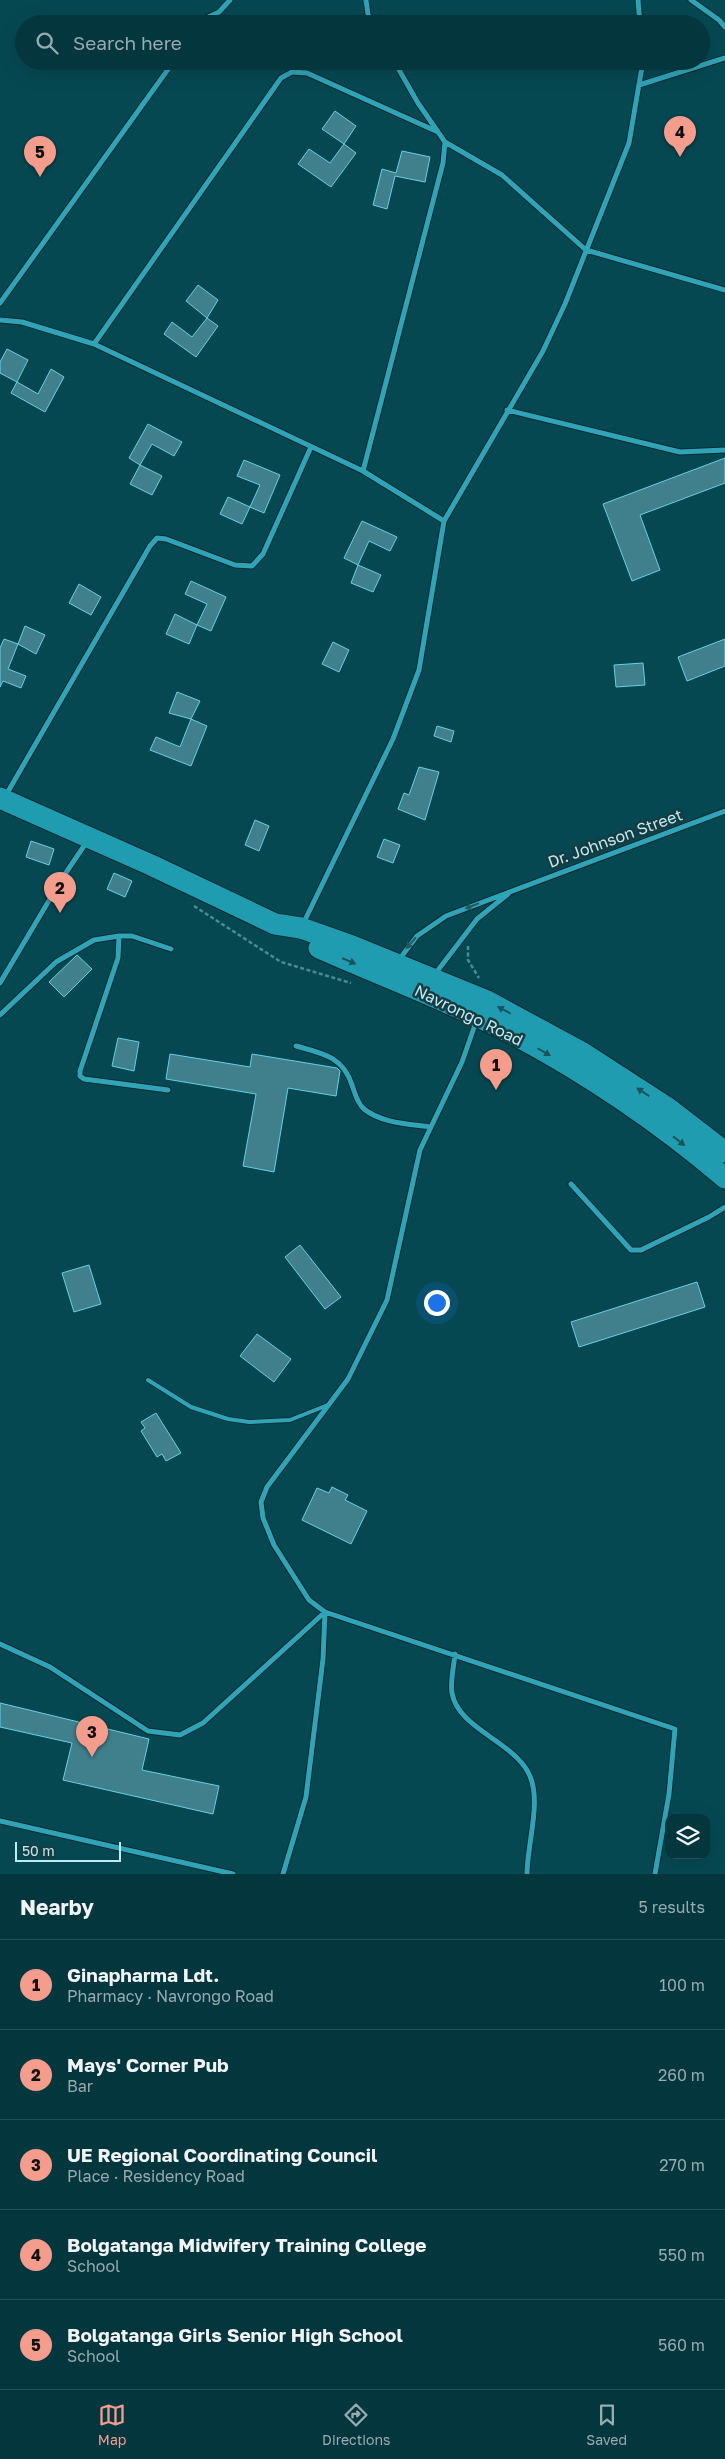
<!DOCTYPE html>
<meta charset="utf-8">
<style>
:root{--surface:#04363e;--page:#0d3e45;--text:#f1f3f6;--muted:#97abb0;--line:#255058;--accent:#f49d8d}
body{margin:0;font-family:"Golos Text",sans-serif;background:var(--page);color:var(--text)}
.controls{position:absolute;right:15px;bottom:15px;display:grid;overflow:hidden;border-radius:10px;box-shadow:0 5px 20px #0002}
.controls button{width:45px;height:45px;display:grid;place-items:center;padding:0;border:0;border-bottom:1px solid var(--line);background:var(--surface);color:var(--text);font:25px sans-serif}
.scale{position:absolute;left:15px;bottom:12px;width:106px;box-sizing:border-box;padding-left:5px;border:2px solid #bcedf6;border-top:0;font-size:14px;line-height:18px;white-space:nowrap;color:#bcedf6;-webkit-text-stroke:4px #183b41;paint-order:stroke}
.you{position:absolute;left:436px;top:1302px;width:18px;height:18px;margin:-12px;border:4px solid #fff;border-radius:50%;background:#1a73e8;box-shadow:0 0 0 8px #1a73e833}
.badge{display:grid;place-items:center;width:32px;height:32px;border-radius:50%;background:var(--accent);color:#111;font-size:16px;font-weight:700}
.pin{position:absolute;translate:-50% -41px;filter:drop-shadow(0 1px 2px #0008)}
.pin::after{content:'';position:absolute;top:26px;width:18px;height:15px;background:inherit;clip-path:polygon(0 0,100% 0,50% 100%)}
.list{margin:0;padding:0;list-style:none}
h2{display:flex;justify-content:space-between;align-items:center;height:65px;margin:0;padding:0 20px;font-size:21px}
h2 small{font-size:16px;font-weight:400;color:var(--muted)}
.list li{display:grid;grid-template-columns:32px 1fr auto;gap:15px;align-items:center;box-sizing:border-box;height:90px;padding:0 20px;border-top:1px solid var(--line)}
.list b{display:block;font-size:19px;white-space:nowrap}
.list p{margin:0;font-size:16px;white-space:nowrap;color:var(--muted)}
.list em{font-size:16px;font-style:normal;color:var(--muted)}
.icon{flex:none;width:28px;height:28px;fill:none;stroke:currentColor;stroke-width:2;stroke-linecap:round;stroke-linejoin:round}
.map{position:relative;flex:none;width:725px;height:1874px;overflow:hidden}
.search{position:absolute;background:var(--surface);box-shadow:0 5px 20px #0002;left:15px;right:15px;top:15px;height:55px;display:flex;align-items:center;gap:12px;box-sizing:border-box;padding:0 18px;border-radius:28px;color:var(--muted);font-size:19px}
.sheet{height:515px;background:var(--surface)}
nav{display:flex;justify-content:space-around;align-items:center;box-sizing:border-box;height:70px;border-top:1px solid var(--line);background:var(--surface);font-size:14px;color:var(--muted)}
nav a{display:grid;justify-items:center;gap:2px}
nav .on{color:var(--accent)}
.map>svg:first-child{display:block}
</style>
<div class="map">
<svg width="725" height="1874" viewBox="0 0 725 1874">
<rect width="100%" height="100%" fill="#064852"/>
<path fill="#40808c" stroke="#65d1e4" d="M 335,111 L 356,126 L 344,144 L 322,129 Z
M 344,144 L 356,153 L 331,187 L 298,164 L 309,149 L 330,163 Z
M 402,151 L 430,157 L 425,182 L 395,176 L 387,209 L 373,205 L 382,169 L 396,173 Z
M 198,285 L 218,300 L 207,318 L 186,301 Z
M 207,318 L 218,326 L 196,357 L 164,334 L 172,322 L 192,337 Z
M 7,349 L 28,360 L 17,382 L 0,373 L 0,362 Z
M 51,369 L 64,377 L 45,412 L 11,393 L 17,382 L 38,394 Z
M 148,424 L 182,442 L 174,456 L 152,444 L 140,465 L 129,458 Z
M 725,458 L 725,483 L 640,515 L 660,570 L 632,581 L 603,504 Z
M 244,460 L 280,475 L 264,513 L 250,507 L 260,485 L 237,476 Z
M 140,465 L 162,476 L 152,495 L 130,484 Z
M 228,497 L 250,507 L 242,524 L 220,514 Z
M 362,521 L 397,537 L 390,551 L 369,541 L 358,565 L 344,558 Z
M 358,565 L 381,575 L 373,592 L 351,583 Z
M 191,581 L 226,597 L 211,631 L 197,625 L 207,604 L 185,594 Z
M 79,584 L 101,597 L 91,615 L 69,603 Z
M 175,614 L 197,625 L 189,644 L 166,634 Z
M 25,626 L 45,635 L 36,654 L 18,644 Z
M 4,639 L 18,644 L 8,669 L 26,676 L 21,688 L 3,681 L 0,687 L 0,648 Z
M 725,639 L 725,666 L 687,681 L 678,657 Z
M 333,642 L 349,650 L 339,672 L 322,664 Z
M 643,663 L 645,685 L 616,687 L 614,665 Z
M 177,692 L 200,701 L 191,719 L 169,713 Z
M 191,719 L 207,726 L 191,766 L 150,750 L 156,737 L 180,747 Z
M 437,726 L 454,731 L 451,742 L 434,736 Z
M 419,767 L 439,772 L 425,820 L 398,809 L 404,793 L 409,795 Z
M 255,820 L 269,826 L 259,851 L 245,845 Z
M 384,839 L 400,845 L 393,863 L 377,857 Z
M 31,841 L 54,849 L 49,865 L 26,857 Z
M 114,873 L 132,881 L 125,897 L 107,889 Z
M 77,955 L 92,969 L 64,997 L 49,982 Z
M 118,1038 L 139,1042 L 134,1071 L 112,1066 Z
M 170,1054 L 250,1067 L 252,1054 L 337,1068 L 340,1071 L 336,1096 L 288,1088 L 274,1172 L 243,1166 L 256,1094 L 166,1079 Z
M 300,1245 L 341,1297 L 325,1309 L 285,1257 Z
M 89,1265 L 101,1304 L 74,1312 L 62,1273 Z
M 697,1282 L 705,1307 L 579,1347 L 571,1322 Z
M 257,1334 L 291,1359 L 274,1382 L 240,1356 Z
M 156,1413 L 181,1453 L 166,1461 L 162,1454 L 157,1457 L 141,1431 L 145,1428 L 141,1422 Z
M 332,1487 L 348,1495 L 345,1500 L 367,1511 L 351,1544 L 302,1520 L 317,1488 L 329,1493 Z
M 0,1703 L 149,1739 L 142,1770 L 219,1786 L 213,1814 L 63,1780 L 72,1743 L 0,1727 Z"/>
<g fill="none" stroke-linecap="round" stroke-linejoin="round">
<defs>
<path id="lane" d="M 148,1380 L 191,1407 L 228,1419 L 249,1422 L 290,1420 L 328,1405"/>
<path id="street" d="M 366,0 L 368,14 L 373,24
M 638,0 L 640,24
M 691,0 L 719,20 L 725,27
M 201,24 L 206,18 L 219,12 L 230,0
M 394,61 L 418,103 L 445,142 L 502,175 L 586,250 L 725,290
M 639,85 L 725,58
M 0,303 L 174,61
M 0,320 L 22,322 L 94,344 L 363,471 L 444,521
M 94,344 L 281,78 L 292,72 L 307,73 L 438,132
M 507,410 L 680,452 L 725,450
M 363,471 L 443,163 L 445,142
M 6,795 L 150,546 L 157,538 L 166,539 L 235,565 L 252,566 L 263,554 L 311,447
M 303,924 L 393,739 L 419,670 L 444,521 L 543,351 L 565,304 L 629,143 L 643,61
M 119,936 L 118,958 L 80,1071 L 80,1076 L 84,1079 L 168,1090
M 398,961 L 417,936 L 446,916 L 725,811
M 435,974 L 477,919 L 508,894
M 0,983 L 63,877 L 86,843
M 0,1015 L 56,962 L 94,940 L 119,936 L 132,936 L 171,949
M 296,1046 C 321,1053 343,1056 352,1085 C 355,1093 357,1103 364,1109 C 381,1123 409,1124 430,1127
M 571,1184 L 631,1250 L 641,1250 L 709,1217 L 725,1207
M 0,1644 L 50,1667 L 148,1731 L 180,1735 L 203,1723 L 325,1612 L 675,1729 L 669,1794 L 655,1874
M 455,1654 C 454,1666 450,1681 452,1693 C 458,1728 510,1740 528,1772 C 543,1799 527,1843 527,1874
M 0,1821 L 233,1874
M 283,1874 L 306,1797 L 323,1659 L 325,1612 L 309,1600 L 274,1545 L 263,1518 L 261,1502 L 267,1487 L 348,1379 L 387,1300 L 420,1150 L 462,1062 L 476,1022"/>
<path id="highway" d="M 0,798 L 151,865 L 275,924 L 301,928 L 352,946 L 487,1001 L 583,1053 L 668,1108 L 725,1152
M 319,948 C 382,976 447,1000 509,1032 C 585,1072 659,1122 725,1178"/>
</defs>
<use href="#lane" stroke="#072b31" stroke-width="5.5"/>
<use href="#street" stroke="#072b31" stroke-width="7"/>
<use href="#highway" stroke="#072b31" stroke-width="23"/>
<path stroke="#4e8a93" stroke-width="2.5" stroke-dasharray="4 2.5" stroke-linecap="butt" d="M 194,906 L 281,962 L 351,983
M 468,946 L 468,960 L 479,978"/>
<use href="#lane" stroke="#30a4b7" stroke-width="4"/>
<use href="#street" stroke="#30a4b7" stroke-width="5"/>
<use href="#highway" stroke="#1f9caf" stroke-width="21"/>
</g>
<defs><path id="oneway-solid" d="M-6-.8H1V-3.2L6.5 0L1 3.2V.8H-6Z" transform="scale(1.25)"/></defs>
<g fill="#1f5a64">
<use href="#oneway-solid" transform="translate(472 906) rotate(158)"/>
<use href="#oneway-solid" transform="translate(411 943) rotate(131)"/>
</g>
<g fill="#1a535c">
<use href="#oneway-solid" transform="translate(349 961) rotate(23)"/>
<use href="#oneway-solid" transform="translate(504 1010) rotate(-152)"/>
<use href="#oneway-solid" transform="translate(544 1052) rotate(30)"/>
<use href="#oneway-solid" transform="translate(643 1092) rotate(-147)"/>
<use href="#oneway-solid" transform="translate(679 1141) rotate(38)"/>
</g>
<g text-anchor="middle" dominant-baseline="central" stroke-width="5" stroke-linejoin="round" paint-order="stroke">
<g font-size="16" fill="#bcedf6" stroke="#183b41">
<text transform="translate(615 838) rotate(-20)">Dr. Johnson Street</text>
<text transform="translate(469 1015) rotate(26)">Navrongo Road</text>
</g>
</g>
</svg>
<div class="controls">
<button><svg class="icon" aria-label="layers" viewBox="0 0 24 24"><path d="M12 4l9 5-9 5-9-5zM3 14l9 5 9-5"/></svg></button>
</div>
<div class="scale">50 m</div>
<div class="you"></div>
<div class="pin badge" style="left:496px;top:1090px">1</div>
<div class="pin badge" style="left:60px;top:913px">2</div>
<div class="pin badge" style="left:92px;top:1757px">3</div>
<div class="pin badge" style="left:680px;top:157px">4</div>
<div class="pin badge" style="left:40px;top:177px">5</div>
<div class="search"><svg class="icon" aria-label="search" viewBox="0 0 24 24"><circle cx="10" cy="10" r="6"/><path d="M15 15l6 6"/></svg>Search here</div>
</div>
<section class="sheet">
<h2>Nearby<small>5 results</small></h2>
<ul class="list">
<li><span class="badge">1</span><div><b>Ginapharma Ldt.</b><p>Pharmacy · Navrongo Road</p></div><em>100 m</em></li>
<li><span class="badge">2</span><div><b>Mays' Corner Pub</b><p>Bar</p></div><em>260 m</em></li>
<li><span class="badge">3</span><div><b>UE Regional Coordinating Council</b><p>Place · Residency Road</p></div><em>270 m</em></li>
<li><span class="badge">4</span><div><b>Bolgatanga Midwifery Training College</b><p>School</p></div><em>550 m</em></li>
<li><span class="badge">5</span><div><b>Bolgatanga Girls Senior High School</b><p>School</p></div><em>560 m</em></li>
</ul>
</section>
<nav>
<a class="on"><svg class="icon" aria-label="map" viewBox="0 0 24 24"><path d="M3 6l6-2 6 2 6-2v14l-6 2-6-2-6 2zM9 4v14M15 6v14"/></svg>Map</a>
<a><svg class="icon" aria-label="directions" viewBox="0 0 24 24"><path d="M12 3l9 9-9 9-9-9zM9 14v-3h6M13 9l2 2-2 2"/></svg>Directions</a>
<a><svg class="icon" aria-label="saved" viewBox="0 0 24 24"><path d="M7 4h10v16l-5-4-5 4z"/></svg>Saved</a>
</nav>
